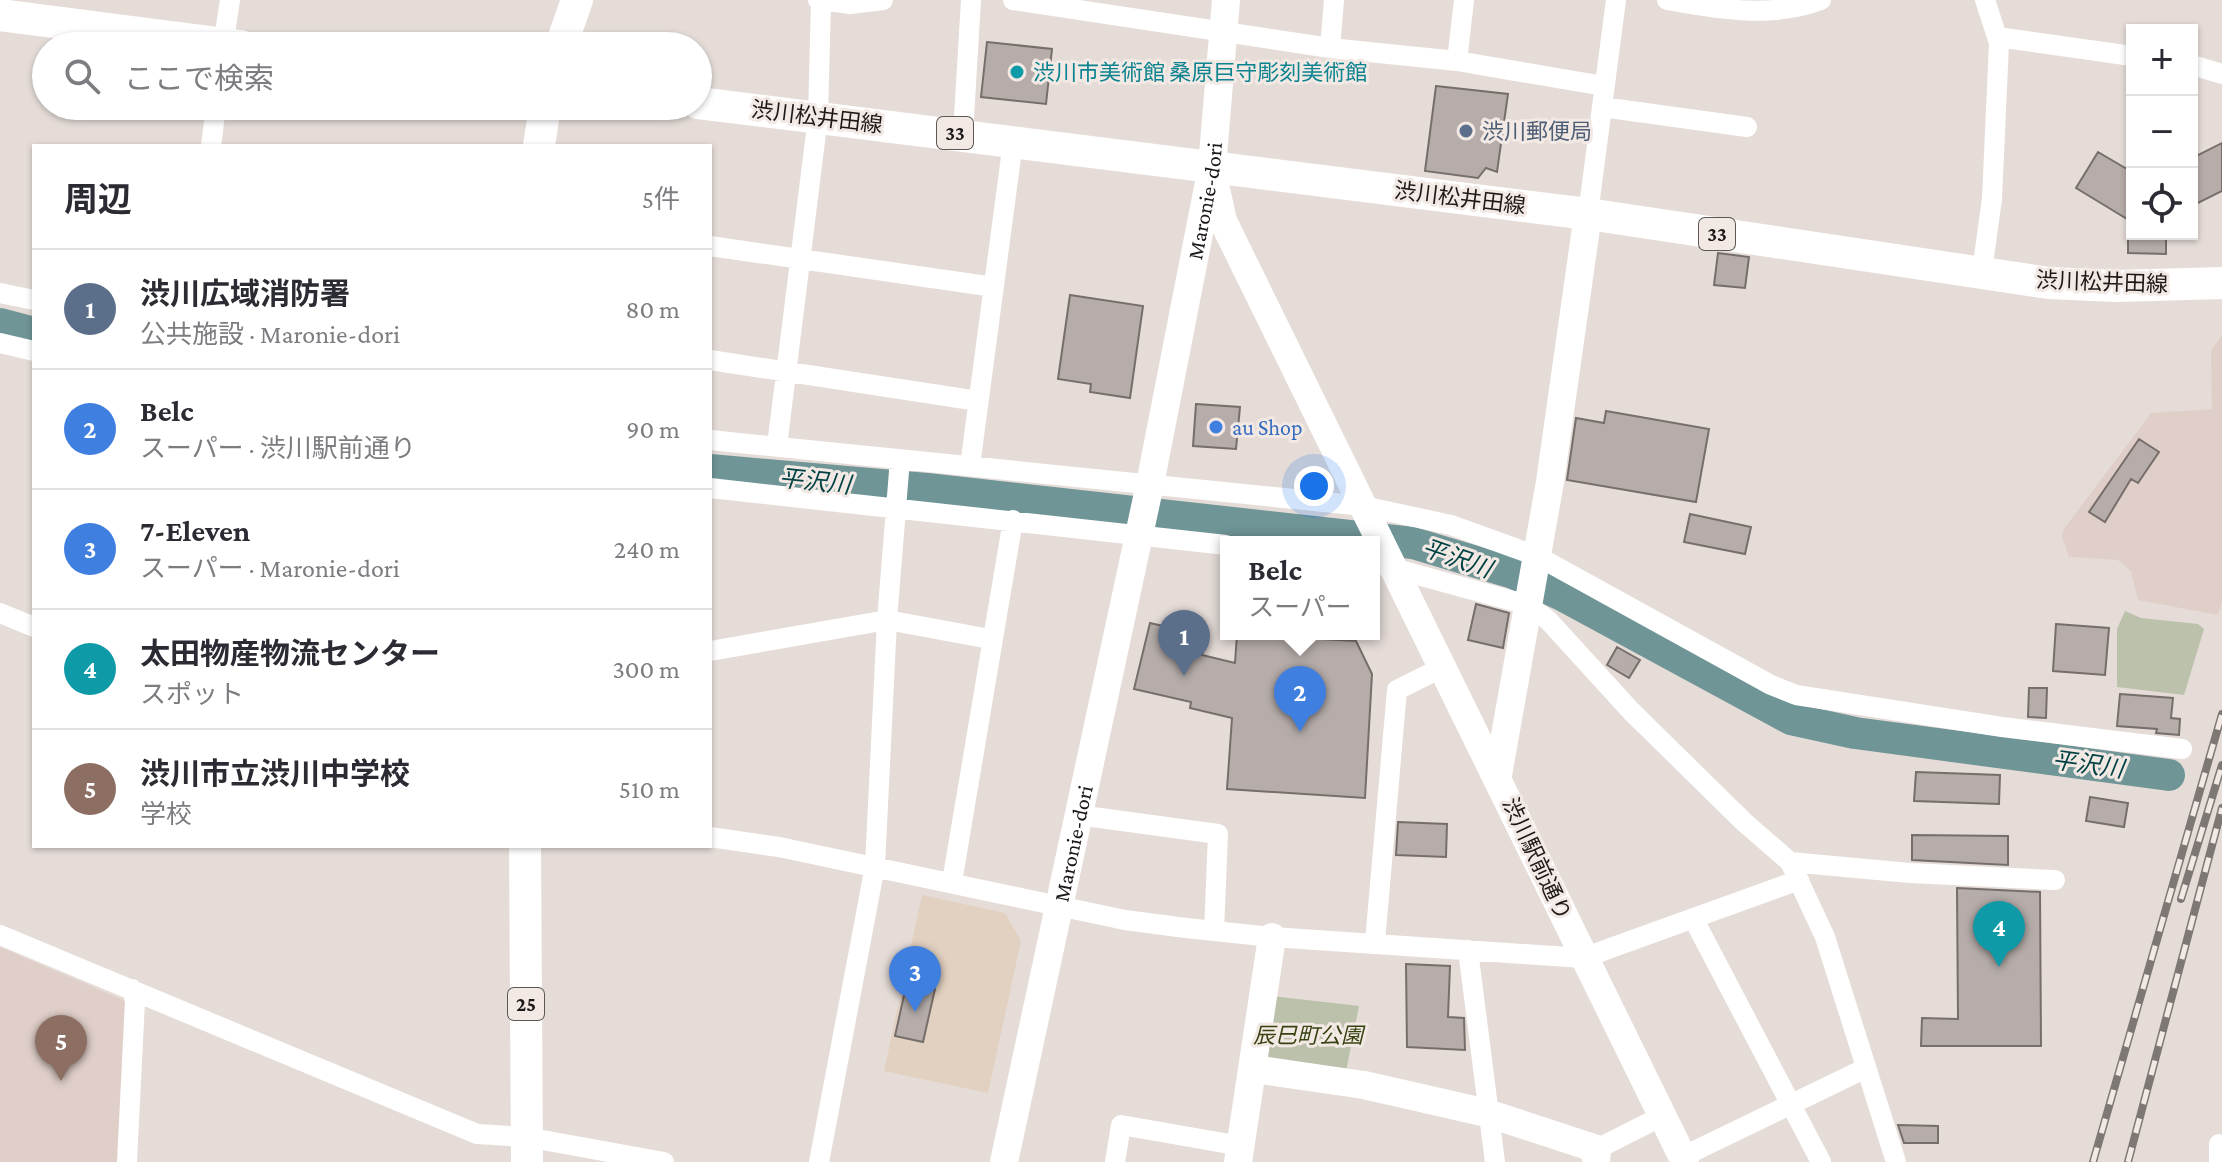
<!DOCTYPE html>
<html lang="ja">
<meta charset="utf-8">
<style>
:root{--surface:#fff;--page:#f7f7f7;--text:#2b2b33;--muted:#7c7c81;--line:#e1e1e2;--accent:#d93025}
body{margin:0;font-family:"Crimson Pro","Noto Sans JP",serif;background:var(--page);color:var(--text)}
.controls{position:absolute;right:24px;top:24px;display:grid;overflow:hidden;border-radius:0px;box-shadow:0 2px 6px #0004}
.controls button{width:72px;height:72px;display:grid;place-items:center;padding:0;border:0;border-bottom:2px solid var(--line);background:var(--surface);color:var(--text);font:40px sans-serif}
.you{position:absolute;left:1314px;top:486px;width:28px;height:28px;margin:-20px;border:6px solid #fff;border-radius:50%;background:#1a73e8;box-shadow:0 0 0 12px #1a73e833}
.badge{display:grid;place-items:center;width:52px;height:52px;border-radius:50%;background:var(--accent);color:#fff;font-size:26px;font-weight:700}
.pin{position:absolute;translate:-50% -66px;filter:drop-shadow(0 2px 4px #0008)}
.pin::after{content:'';position:absolute;top:42px;width:28px;height:24px;background:inherit;clip-path:polygon(0 0,100% 0,50% 100%)}
.popup{position:absolute;left:1220px;top:536px;width:160px;height:104px;box-sizing:border-box;display:grid;place-content:center;border-radius:0px;background:var(--surface);filter:drop-shadow(0 2px 6px #0005);font-size:26px;white-space:nowrap;color:var(--muted)}
.popup b{font-size:30px;color:var(--text)}
.popup::after{content:'';position:absolute;left:50%;top:100%;margin-left:-16px;border:16px solid transparent;border-top-color:var(--surface)}
.list{margin:0;padding:0;list-style:none}
h2{display:flex;justify-content:space-between;align-items:center;height:104px;margin:0;padding:0 32px;font-size:34px}
h2 small{font-size:26px;font-weight:400;color:var(--muted)}
.list li{display:grid;grid-template-columns:52px 1fr auto;gap:24px;align-items:center;box-sizing:border-box;height:120px;padding:0 32px;border-top:2px solid var(--line)}
.list b{display:block;font-size:30px;white-space:nowrap}
.list p{margin:0;font-size:26px;white-space:nowrap;color:var(--muted)}
.list em{font-size:26px;font-style:normal;color:var(--muted)}
.icon{flex:none;width:44px;height:44px;fill:none;stroke:currentColor;stroke-width:2;stroke-linecap:round;stroke-linejoin:round}
.map{position:relative;flex:none;width:2222px;height:1162px;overflow:hidden}
.search{position:absolute;background:var(--surface);box-shadow:0 2px 6px #0004;left:32px;top:32px;width:680px;height:88px;display:flex;align-items:center;gap:20px;box-sizing:border-box;padding:0 28px;border-radius:44px;color:var(--muted);font-size:30px}
.panel{position:absolute;background:var(--surface);box-shadow:0 2px 6px #0004;left:32px;top:144px;width:680px;height:704px;border-radius:0px}
.map>svg:first-child{display:block}
</style>
<div class="map">
<svg width="2222" height="1162" viewBox="0 0 2222 1162">
<rect width="100%" height="100%" fill="#e5dcd8"/>
<path fill="#e2d1c0" d="M 922,895 L 1005,913 L 1021,941 L 988,1093 L 884,1071 Z"/>
<path fill="#e0cfc8" d="M 2222,335 L 2222,603 L 2218,615 L 2138,600 L 2131,571 L 2118,560 L 2069,557 L 2062,537 L 2063,530 L 2151,413 L 2212,409 L 2211,350 Z
M 0,947 L 125,1001 L 119,1162 L 0,1162 Z"/>
<path fill="#bbc1ab" d="M 2125,611 L 2141,618 L 2198,624 L 2204,629 L 2184,695 L 2117,687 L 2117,629 Z
M 1272,996 L 1359,1006 L 1345,1076 L 1271,1063 L 1265,1049 Z"/>
<g fill="none" stroke-linecap="round" stroke-linejoin="round">
<path stroke="#6f9596" stroke-width="32" d="M 0,324 L 34,333
M 710,470 L 927,489 L 1413,543 L 1513,573 L 1562,595 L 1791,719 L 1855,733 L 2169,775"/>
</g>
<path fill="#b6adaa" stroke="#766e6a" stroke-width="2" d="M 987,42 L 1052,49 L 1046,104 L 981,97 Z
M 1436,86 L 1508,94 L 1497,172 L 1486,168 L 1478,178 L 1425,171 Z
M 2222,143 L 2222,191 L 2192,206 L 2192,158 Z
M 2098,152 L 2132,172 L 2132,222 L 2076,188 Z
M 2128,234 L 2166,234 L 2166,254 L 2128,253 Z
M 1718,253 L 1749,257 L 1745,288 L 1714,285 Z
M 1070,295 L 1143,306 L 1130,398 L 1090,392 L 1091,384 L 1058,379 Z
M 1196,404 L 1240,407 L 1236,449 L 1193,446 Z
M 1606,411 L 1709,429 L 1696,502 L 1567,480 L 1576,418 L 1604,423 Z
M 2139,439 L 2159,452 L 2138,483 L 2131,479 L 2105,522 L 2089,512 Z
M 1690,514 L 1751,527 L 1745,554 L 1684,542 Z
M 1476,604 L 1509,613 L 1503,648 L 1468,640 Z
M 1150,623 L 1207,636 L 1202,655 L 1235,663 L 1237,634 L 1356,641 L 1372,674 L 1365,798 L 1227,789 L 1232,718 L 1190,708 L 1191,702 L 1134,689 Z
M 2056,624 L 2109,628 L 2105,675 L 2053,671 Z
M 1617,647 L 1640,660 L 1629,678 L 1607,665 Z
M 2029,688 L 2047,688 L 2046,718 L 2028,717 Z
M 2120,694 L 2173,698 L 2171,718 L 2180,719 L 2179,735 L 2156,733 L 2157,729 L 2117,726 Z
M 1916,772 L 2000,775 L 1999,804 L 1914,801 Z
M 2090,797 L 2128,803 L 2124,827 L 2086,821 Z
M 1398,822 L 1447,824 L 1446,857 L 1396,855 Z
M 1912,835 L 2008,836 L 2008,865 L 1912,860 Z
M 1957,888 L 2040,892 L 2041,1046 L 1921,1046 L 1922,1018 L 1958,1019 Z
M 1406,964 L 1450,966 L 1448,1017 L 1464,1018 L 1465,1050 L 1407,1047 Z
M 907,982 L 935,989 L 923,1042 L 895,1036 Z
M 1898,1125 L 1938,1126 L 1938,1143 L 1904,1143 Z"/>
<g fill="none" stroke-linecap="round" stroke-linejoin="round">
<path stroke="#fff" stroke-width="20" d="M 821,0 L 850,4 L 883,0
M 1013,0 L 1330,48 L 1457,61 L 1604,86
M 1667,0 C 1719,9 1771,19 1821,0
M 1997,37 L 2132,56
M 223,46 L 230,0
M 1330,48 L 1334,0
M 1457,61 L 1464,0
M 2192,65 L 2222,74
M 1602,107 L 1747,127
M 963,134 L 971,0
M 211,146 L 216,106
M 1588,214 L 1616,0
M 710,246 L 994,287
M 1982,271 L 1992,199 L 1999,43 L 1985,0
M 0,293 L 34,300
M 0,343 L 34,351
M 710,360 L 978,401
M 710,440 L 1363,506 L 1451,525 L 1537,556 L 1771,685 L 1796,695 L 2002,727 L 2182,749
M 777,446 L 818,117 L 821,1 L 818,0
M 970,466 L 1013,142
M 710,488 L 1226,545
M 1374,563 L 1528,605 L 1548,620 L 1631,711 L 1745,823 L 1790,862 L 1825,937 L 1896,1162
M 0,613 L 34,627
M 710,651 L 887,620 L 990,639
M 1078,815 L 1218,834 L 1214,931
M 710,837 L 779,847 L 1125,920 L 1186,928 L 1272,937 L 1583,958 L 1799,880
M 1790,862 L 1910,873 L 2055,880
M 952,882 L 1013,520
M 1693,918 L 1821,1162
M 0,935 L 477,1134 L 526,1137 L 664,1162
M 1375,942 L 1397,690 L 1443,667
M 1468,950 L 1495,1162
M 1597,1149 L 1662,1116
M 1682,1157 L 1864,1069
M 127,1162 L 135,1001 L 132,989
M 819,1162 L 875,866 L 887,620 L 900,459
M 1115,1162 L 1121,1125 L 1241,1146
M 2219,1162 L 2219,1144"/>
<g stroke="#fff" stroke-width="28">
<path d="M 1214,180 L 1223,221 L 1685,1162"/>
<path d="M 1498,775 L 1550,482 L 1588,214"/>
<path d="M 1254,1069 L 1364,1085 L 1487,1113 L 1597,1149 L 1596,1162"/>
<path id="s1" d="M 1004,1162 L 1150,484 L 1212,167 L 1226,0"/>
<path d="M 1238,1162 L 1272,937"/>
</g>
<path stroke="#fff" stroke-width="32" d="M 0,15 L 241,46
M 561,46 L 577,0
M 698,103 L 1588,214 L 2049,283 L 2116,286 L 2222,283
M 539,146 L 545,106
M 525,846 L 527,1162"/>
<defs>
<path id="rail" d="M 2181,899 L 2222,765
M 2093,1162 L 2222,714
M 2128,1162 L 2222,808"/>
</defs>
<use href="#rail" stroke="#7e7875" stroke-width="8"/>
<use href="#rail" stroke="#f2e9e5" stroke-width="5" stroke-dasharray="15" stroke-linecap="butt"/>
</g>
<circle fill="#0f9aa8" stroke="#f2e9e5" stroke-width="3" cx="1017" cy="72" r="8"/>
<circle fill="#5c6f8a" stroke="#f2e9e5" stroke-width="3" cx="1466" cy="131" r="8"/>
<circle fill="#3f7fe0" stroke="#f2e9e5" stroke-width="3" cx="1216" cy="427" r="8"/>
<g text-anchor="middle" dominant-baseline="central" stroke-width="6" stroke-linejoin="round" paint-order="stroke">
<g fill="#f2e9e5" stroke="#5c5755" stroke-width="2">
<rect x="937" y="117" width="36" height="32" rx="6"/>
<rect x="1699" y="218" width="36" height="32" rx="6"/>
<rect x="508" y="988" width="36" height="32" rx="6"/>
</g>
<g font-size="20" font-weight="bold" fill="#1c1817">
<text x="955" y="133">33</text>
<text x="1717" y="234">33</text>
<text x="526" y="1004">25</text>
</g>
<g font-size="22" fill="#0d838f" stroke="#f2e9e5" text-anchor="start">
<text x="1033" y="72">渋川市美術館 桑原巨守彫刻美術館</text>
</g>
<g font-size="22" fill="#1c1817" stroke="#f2e9e5">
<text transform="translate(817 117) rotate(7)">渋川松井田線</text>
<text transform="translate(1460 198) rotate(7)">渋川松井田線</text>
<text stroke="none"><textPath href="#s1" startOffset="982">Maronie-dori</textPath></text>
<text transform="translate(2102 282) rotate(2)">渋川松井田線</text>
<text stroke="none"><textPath href="#s1" startOffset="326">Maronie-dori</textPath></text>
<text transform="translate(1537 859) rotate(65)">渋川駅前通り</text>
</g>
<g font-size="22" fill="#4e5e75" stroke="#f2e9e5" text-anchor="start">
<text x="1482" y="131">渋川郵便局</text>
</g>
<g font-size="22" fill="#366cbe" stroke="#f2e9e5" text-anchor="start">
<text x="1232" y="427">au Shop</text>
</g>
<g font-size="22" font-style="italic" fill="#374210" stroke="#f2e9e5">
<text x="1308" y="1035">辰巳町公園</text>
</g>
<g font-size="24" font-style="italic" fill="#034345" stroke="#f2e9e5">
<text transform="translate(815 481) rotate(6)">平沢川</text>
<text transform="translate(1457 558) rotate(19)">平沢川</text>
<text transform="translate(2088 764) rotate(8)">平沢川</text>
</g>
</g>
</svg>
<div class="controls">
<button>+</button>
<button>−</button>
<button><svg class="icon" aria-label="locate" viewBox="0 0 24 24"><circle cx="12" cy="12" r="6"/><path d="M12 2v4M12 18v4M2 12h4M18 12h4"/></svg></button>
</div>
<div class="you"></div>
<div class="pin badge" style="left:1184px;top:676px;background:#5c6f8a">1</div>
<div class="pin badge" style="left:1300px;top:732px;background:#3f7fe0">2</div>
<div class="popup"><b>Belc</b>スーパー</div>
<div class="pin badge" style="left:915px;top:1012px;background:#3f7fe0">3</div>
<div class="pin badge" style="left:1999px;top:967px;background:#0f9aa8">4</div>
<div class="pin badge" style="left:61px;top:1081px;background:#8d6e63">5</div>
<div class="search"><svg class="icon" aria-label="search" viewBox="0 0 24 24"><circle cx="10" cy="10" r="6"/><path d="M15 15l6 6"/></svg>ここで検索</div>
<section class="panel">
<h2>周辺<small>5件</small></h2>
<ul class="list">
<li><span class="badge" style="background:#5c6f8a">1</span><div><b>渋川広域消防署</b><p>公共施設 · Maronie-dori</p></div><em>80 m</em></li>
<li><span class="badge" style="background:#3f7fe0">2</span><div><b>Belc</b><p>スーパー · 渋川駅前通り</p></div><em>90 m</em></li>
<li><span class="badge" style="background:#3f7fe0">3</span><div><b>7-Eleven</b><p>スーパー · Maronie-dori</p></div><em>240 m</em></li>
<li><span class="badge" style="background:#0f9aa8">4</span><div><b>太田物産物流センター</b><p>スポット</p></div><em>300 m</em></li>
<li><span class="badge" style="background:#8d6e63">5</span><div><b>渋川市立渋川中学校</b><p>学校</p></div><em>510 m</em></li>
</ul>
</section>
</div>
